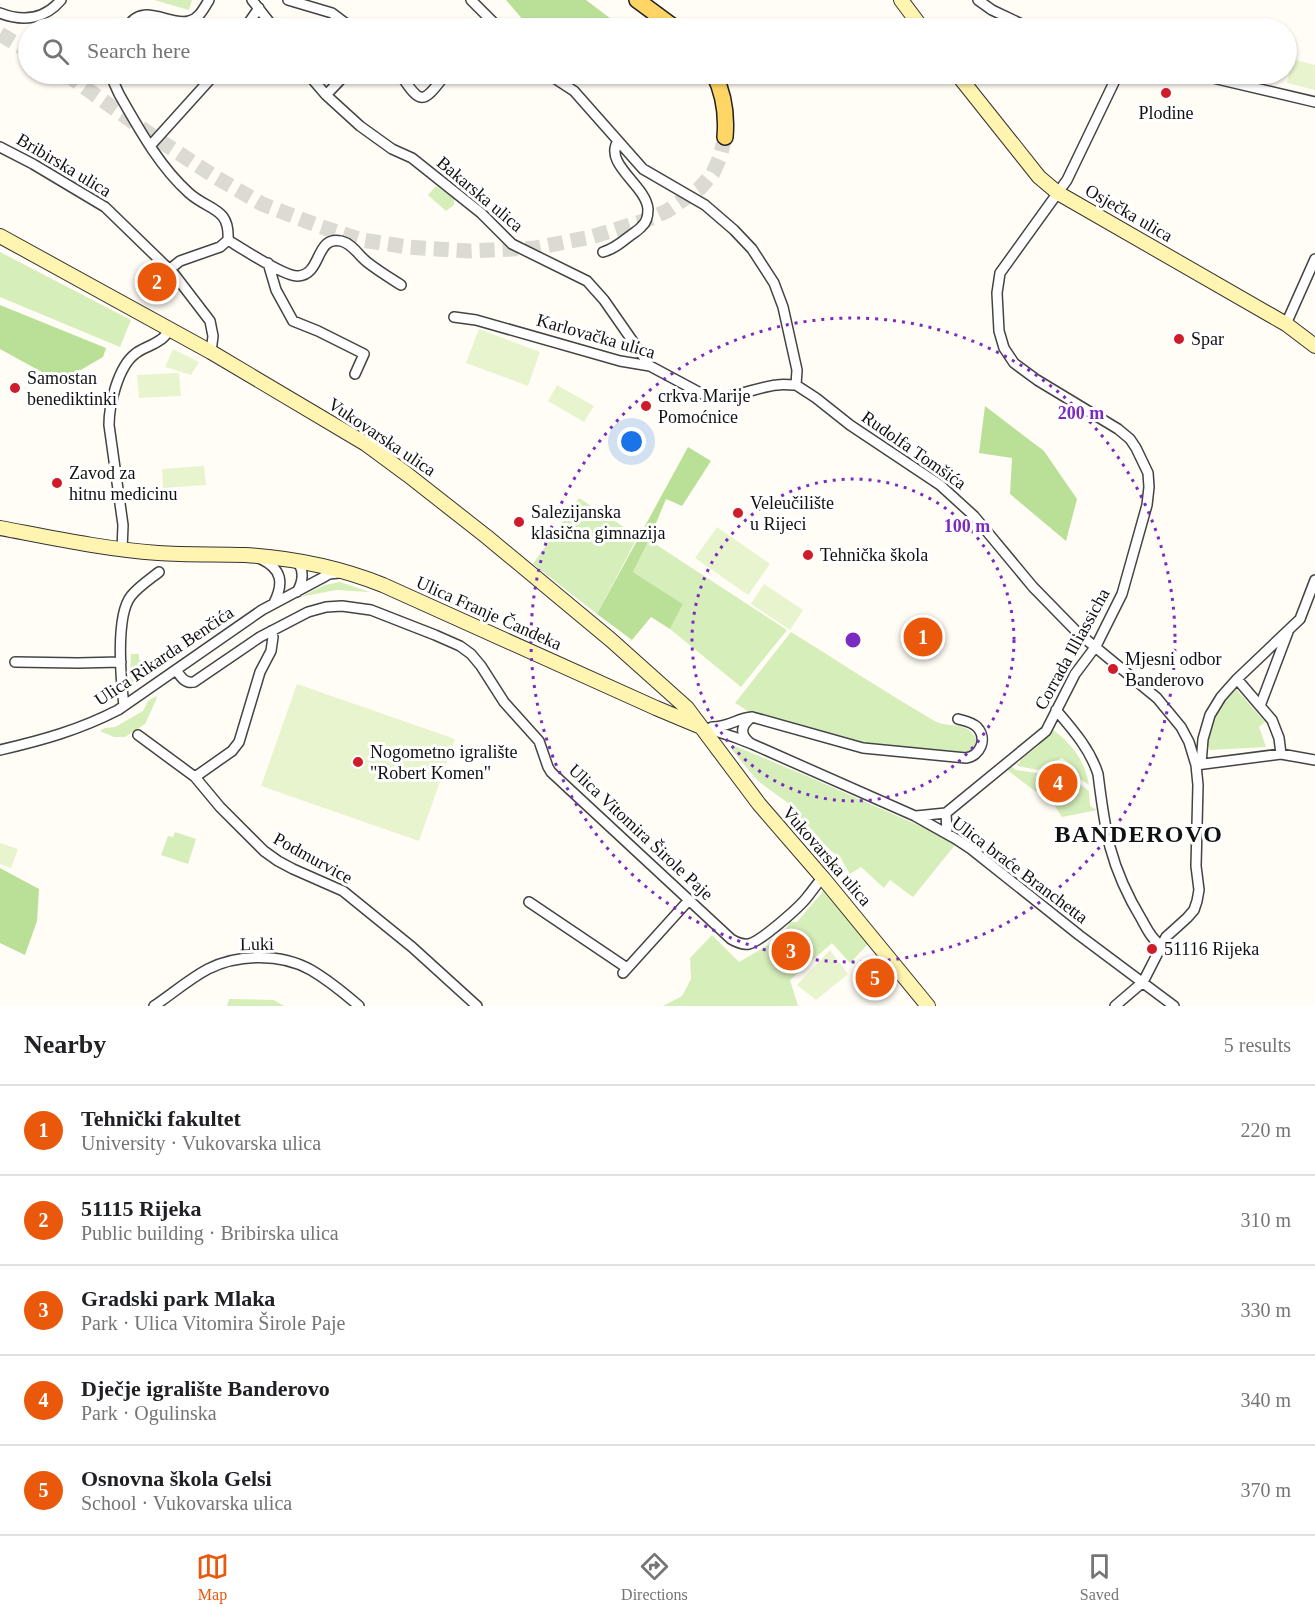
<!DOCTYPE html>
<meta charset="utf-8">
<style>
:root{--surface:#fff;--page:#f6f6f6;--text:#202124;--muted:#757577;--line:#e0e0e0;--accent:#ea580c}
body{margin:0;font-family:"Times New Roman",serif;background:var(--page);color:var(--text)}
.you{position:absolute;left:632px;top:442px;width:21px;height:21px;margin:-15px;border:4px solid #fff;border-radius:50%;background:#1a73e8;box-shadow:0 0 0 9px #1a73e833}
.badge{display:grid;place-items:center;width:39px;height:39px;border-radius:50%;background:var(--accent);color:#fff;font-size:20px;font-weight:700}
.pin{position:absolute;translate:-50% -50%;border:3px solid #fff;box-shadow:0 2px 6px #0006}
.list{margin:0;padding:0;list-style:none}
h2{display:flex;justify-content:space-between;align-items:center;height:78px;margin:0;padding:0 24px;font-size:26px}
h2 small{font-size:20px;font-weight:400;color:var(--muted)}
.list li{display:grid;grid-template-columns:39px 1fr auto;gap:18px;align-items:center;box-sizing:border-box;height:90px;padding:0 24px;border-top:2px solid var(--line)}
.list b{display:block;font-size:22px;white-space:nowrap}
.list p{margin:0;font-size:20px;white-space:nowrap;color:var(--muted)}
.list em{font-size:20px;font-style:normal;color:var(--muted)}
.icon{flex:none;width:33px;height:33px;fill:none;stroke:currentColor;stroke-width:2;stroke-linecap:round;stroke-linejoin:round}
.map{position:relative;flex:none;width:1315px;height:1006px;overflow:hidden}
.search{position:absolute;background:var(--surface);box-shadow:0 2px 4px #0004;left:18px;right:18px;top:18px;height:66px;display:flex;align-items:center;gap:15px;box-sizing:border-box;padding:0 21px;border-radius:33px;color:var(--muted);font-size:22px}
.sheet{height:528px;background:var(--surface)}
nav{display:flex;justify-content:space-around;align-items:center;box-sizing:border-box;height:84px;border-top:2px solid var(--line);background:var(--surface);font-size:16px;color:var(--muted)}
nav a{display:grid;justify-items:center;gap:3px}
nav .on{color:var(--accent)}
.map>svg:first-child{display:block}
</style>
<div class="map">
<svg width="1315" height="1006" viewBox="0 0 1315 1006">
<rect width="100%" height="100%" fill="#fffdf5"/>
<path fill="#d6eeba" d="M 154,0 L 192,0 L 189,10 Z
M 436,186 L 454,199 L 454,205 L 446,211 L 428,195 Z
M 0,252 L 131,320 L 120,347 L 0,297 Z
M 579,498 L 638,536 L 597,614 L 533,564 Z
M 649,540 L 787,630 L 741,687 L 670,629 L 683,604 L 633,572 Z
M 340,582 L 370,592 L 336,590 L 300,597 L 325,585 Z
M 791,632 C 838,661 885,692 933,720 C 949,730 965,718 977,740 L 974,747 L 966,753 L 865,744 L 748,711 L 735,703 Z
M 131,654 L 139,654 L 139,660 L 159,662 L 163,667 L 135,684 L 132,683 L 130,680 Z
M 1236,689 L 1265,722 L 1259,727 L 1266,747 L 1210,750 L 1207,745 C 1210,724 1219,702 1236,689 Z
M 156,696 L 157,698 L 145,724 L 125,737 L 114,737 L 100,731 L 105,728 L 115,727 L 143,711 L 148,701 Z
M 1052,729 C 1072,744 1085,761 1089,785 L 1068,771 L 1069,763 L 1062,758 L 1038,770 L 1018,766 L 1017,763 L 1020,763 L 1020,760 L 1038,746 Z
M 735,746 L 809,777 L 929,830 L 955,845 L 913,897 L 890,880 L 884,888 L 861,867 L 850,874 L 841,859 L 828,848 L 788,803 L 758,781 L 732,750 Z
M 1012,767 L 1016,770 L 1037,773 L 1046,781 L 1045,790 L 1058,800 L 1071,795 L 1072,782 L 1075,780 L 1089,791 L 1090,806 L 1097,810 L 1062,817 L 1055,806 L 1007,770 Z
M 175,832 L 196,839 L 188,864 L 161,855 L 168,836 L 173,837 Z
M 826,888 L 870,942 L 850,963 L 832,943 L 790,980 L 798,1006 L 663,1006 L 682,996 L 691,979 L 690,958 L 712,935 L 739,962 L 782,937 L 790,922 L 797,922 Z
M 229,999 L 274,1000 L 284,1006 L 227,1006 Z"/>
<path fill="#bae098" d="M 506,0 L 586,0 L 623,28 L 577,28 L 524,21 Z
M 0,305 L 106,348 L 103,357 L 60,382 L 0,349 Z
M 985,406 L 1044,451 L 1077,499 L 1066,541 L 1010,494 L 1012,458 L 979,453 Z
M 688,447 L 711,461 L 682,506 L 666,499 L 649,540 L 633,572 L 683,604 L 670,629 L 651,617 L 632,640 L 597,614 Z
M 0,868 L 39,889 L 37,921 L 25,955 L 0,943 Z"/>
<path fill="#e8f4cd" d="M 1292,59 L 1315,65 L 1315,90 L 1287,83 Z
M 479,329 L 540,352 L 528,386 L 466,363 Z
M 173,349 L 199,362 L 191,375 L 165,367 Z
M 179,373 L 181,396 L 139,398 L 137,375 Z
M 557,385 L 594,406 L 584,422 L 548,401 Z
M 204,466 L 206,485 L 163,488 L 162,469 Z
M 717,527 L 770,564 L 748,595 L 695,558 Z
M 764,584 L 803,610 L 790,630 L 751,604 Z
M 297,684 L 455,739 L 419,841 L 261,786 Z
M 0,843 L 18,849 L 11,868 L 0,864 Z
M 830,950 L 848,974 L 816,1000 L 797,985 Z"/>
<g fill="none" stroke-linecap="round" stroke-linejoin="round">
<path stroke="#dbdad3" stroke-width="15" stroke-dasharray="15 8" stroke-linecap="butt" d="M 0,34 L 28,51
M 66,74 L 154,137 L 217,178 L 262,204 L 319,226 L 362,240 L 408,247 L 469,251 L 535,248 L 591,237 L 647,220 L 667,211 L 700,188 L 713,173 L 720,157 L 725,137"/>
<defs>
<path id="street" d="M 252,0 L 274,28
M 288,0 L 332,13 L 352,28
M 471,0 L 499,28
M 978,0 L 992,10 L 1030,28
M 0,13 C 23,22 45,19 61,0
M 127,28 C 142,0 170,27 189,21 C 199,19 204,8 209,0
M 245,28 L 259,8
M 114,74 L 114,83 L 119,94 C 139,129 159,166 189,193 C 209,211 230,207 228,240
M 308,74 L 326,95 L 360,126 L 392,149 L 412,158 L 481,213 L 512,244 L 587,281 L 604,300 L 650,366
M 400,74 C 422,107 423,103 446,74
M 548,74 L 574,91 L 643,169 L 705,205 L 734,230 L 752,249 L 774,283 L 783,307 L 797,370 L 796,385 L 816,398 L 850,425 L 940,485 L 974,516 L 1033,587 L 1077,632 L 1157,698 L 1181,727 L 1189,742 L 1196,765 L 1198,785 L 1196,866 L 1199,890 L 1197,901 L 1194,910 L 1187,918 L 1166,937 L 1143,982 L 1115,1006
M 1196,74 L 1315,102
M 326,95 L 346,74
M 150,146 L 215,74
M 0,147 L 33,164 L 105,207 L 174,274 L 210,321 L 213,336 L 211,352
M 603,252 C 614,249 622,242 631,235 C 635,232 639,230 642,226 C 647,222 648,215 648,209 C 646,185 603,164 618,141
M 268,263 L 276,290 L 293,321 L 318,331 L 364,354 L 355,374
M 170,269 L 180,261 L 220,247 L 228,240 C 241,248 285,277 298,276 C 322,275 315,235 341,241 C 353,244 358,255 367,262 C 377,270 390,278 401,285
M 454,317 L 476,320 L 620,361 L 650,366 L 706,396 C 727,402 755,387 777,385 C 783,384 789,385 796,385
M 1286,324 L 1315,259
M 122,550 L 123,525 L 109,425 C 109,405 118,367 135,354 C 142,348 152,346 160,340 C 164,338 167,333 170,330
M 261,559 C 282,569 284,583 274,603
M 296,561 C 305,569 303,582 297,592
M 15,662 L 78,663 L 121,662
M 176,670 C 181,677 185,684 194,682 L 260,637 L 308,612 L 326,607 L 342,606 L 371,610 L 435,635 L 460,646 L 471,654 L 481,666 L 504,702 L 539,741 L 548,767 L 551,772 L 731,939 C 736,942 742,945 749,944 C 761,941 800,907 808,896 C 814,889 816,884 823,878
M 1237,679 L 1272,720 L 1279,738 L 1281,754
M 124,706 C 121,681 115,616 131,596 C 138,587 150,579 159,572
M 1260,706 L 1288,632
M 1056,710 C 1073,730 1090,749 1098,774 C 1101,798 1104,823 1110,847 C 1117,873 1128,897 1142,920 C 1147,929 1152,940 1161,945
M 703,727 L 734,737 L 752,744 L 915,816 L 956,839 L 971,849 L 1079,935 L 1174,1006
M 712,727 C 730,727 737,718 752,717 L 863,748 L 966,758 C 980,756 988,739 977,727 C 972,722 965,721 958,719
M 138,735 L 195,777 L 220,807 L 264,851 L 278,861 L 293,869 L 343,891 L 412,947 L 477,1006
M 750,743 C 739,734 741,725 752,717
M 0,750 C 43,740 79,730 118,710 L 262,610 L 322,578 L 329,574 L 339,573
M 1201,764 L 1203,739 L 1210,715 L 1221,697 L 1237,679 L 1300,619 L 1315,580
M 1196,765 L 1281,754 L 1315,760
M 195,777 L 232,751 L 239,742 L 260,672 L 271,651 L 273,637 L 271,631
M 916,816 L 946,813
M 947,833 L 946,813 L 1046,731 L 1075,674 L 1096,646 L 1122,594 L 1147,505 L 1149,487 L 1148,473 L 1136,448 L 1130,439 L 1118,429 L 1037,380 L 1014,363 L 1004,348 L 999,331 L 997,293 L 1000,273 L 1067,180 L 1118,74
M 529,902 L 627,968
M 623,973 L 689,900
M 154,1006 C 172,994 189,979 208,969 C 238,954 281,953 311,970 C 328,980 344,993 359,1006"/>
<path id="secondary" d="M 901,0 L 922,28
M 957,74 L 1039,177 L 1058,193 L 1286,324 L 1315,346
M 0,236 L 211,352 L 366,444 L 408,475 L 487,537 L 611,640 L 687,708 L 759,804 L 823,878 L 928,1006
M 0,528 C 53,538 104,549 158,553 C 187,555 216,554 245,555 C 293,558 338,567 383,585 L 656,708 L 699,726"/>
<path id="primary" d="M 637,0 L 675,28
M 714,74 C 724,94 727,114 725,137"/>
</defs>
<use href="#street" stroke="#444" stroke-width="12"/>
<use href="#secondary" stroke="#333" stroke-width="16"/>
<use href="#primary" stroke="#222" stroke-width="18"/>
<use href="#street" stroke="#fff" stroke-width="9"/>
<use href="#secondary" stroke="#fff4b0" stroke-width="14"/>
<use href="#primary" stroke="#ffd565" stroke-width="15"/>
</g>
<g fill="none" stroke="#7b2cbf" stroke-width="3" stroke-dasharray="3 6">
<circle cx="853" cy="640" r="161"/>
<circle cx="853" cy="640" r="322"/>
</g>
<g fill="#ce1c2a" stroke="#fff" stroke-width="2">
<circle cx="1166" cy="93" r="6"/>
<circle cx="1179" cy="339" r="6"/>
<circle cx="15" cy="388" r="6"/>
<circle cx="646" cy="406" r="6"/>
<circle cx="57" cy="483" r="6"/>
<circle cx="738" cy="513" r="6"/>
<circle cx="519" cy="522" r="6"/>
<circle cx="808" cy="555" r="6"/>
<circle cx="1113" cy="669" r="6"/>
<circle cx="358" cy="762" r="6"/>
<circle cx="1152" cy="949" r="6"/>
</g>
<g text-anchor="middle" dominant-baseline="central" stroke-width="6" stroke-linejoin="round" paint-order="stroke">
<g font-size="18" fill="#111" stroke="#fff" text-anchor="start">
<text x="1166" y="113" text-anchor="middle">Plodine</text>
<text x="1191" y="339">Spar</text>
<text x="27" y="378">Samostan<tspan x="27" dy="21">benediktinki</tspan></text>
<text x="658" y="396">crkva Marije<tspan x="658" dy="21">Pomoćnice</tspan></text>
<text x="69" y="473">Zavod za<tspan x="69" dy="21">hitnu medicinu</tspan></text>
<text x="750" y="503">Veleučilište<tspan x="750" dy="21">u Rijeci</tspan></text>
<text x="531" y="512">Salezijanska<tspan x="531" dy="21">klasična gimnazija</tspan></text>
<text x="820" y="555">Tehnička škola</text>
<text x="1125" y="659">Mjesni odbor<tspan x="1125" dy="21">Banderovo</tspan></text>
<text x="370" y="752">Nogometno igralište<tspan x="370" dy="21">"Robert Komen"</tspan></text>
<text x="1164" y="949">51116 Rijeka</text>
</g>
<g font-size="18" fill="#111" stroke="#fff">
<text transform="translate(64 165) rotate(31)">Bribirska ulica</text>
<text transform="translate(480 194) rotate(40)">Bakarska ulica</text>
<text transform="translate(1129 213) rotate(30)">Osječka ulica</text>
<text transform="translate(596 336) rotate(16)">Karlovačka ulica</text>
<text transform="translate(382 437) rotate(34)">Vukovarska ulica</text>
<text transform="translate(914 450) rotate(35)">Rudolfa Tomšića</text>
<text transform="translate(489 613) rotate(24)">Ulica Franje Čandeka</text>
<text transform="translate(1072 649) rotate(-61)">Corrada Illiassicha</text>
<text transform="translate(164 656) rotate(-34)">Ulica Rikarda Benčića</text>
<text transform="translate(641 832) rotate(43)">Ulica Vitomira Širole Paje</text>
<text transform="translate(827 856) rotate(49)">Vukovarska ulica</text>
<text transform="translate(313 858) rotate(29)">Podmurvice</text>
<text transform="translate(1020 870) rotate(37)">Ulica braće Branchetta</text>
<text transform="translate(257 944) rotate(-1)">Luki</text>
</g>
<g font-size="24" font-weight="bold" letter-spacing="1.5" fill="#111" stroke="#fff">
<text x="1139" y="834">BANDEROVO</text>
</g>
</g>
<circle cx="853" cy="640" r="9" fill="#7b2cbf" stroke="#fff" stroke-width="3"/>
<g font-size="18" text-anchor="middle" font-weight="bold" fill="#7b2cbf" stroke="#fff" stroke-width="6" stroke-linejoin="round" paint-order="stroke">
<text x="1081" y="419">200 m</text>
<text x="967" y="532">100 m</text>
</g>
</svg>
<div class="you"></div>
<div class="pin badge" style="left:923px;top:637px">1</div>
<div class="pin badge" style="left:157px;top:282px">2</div>
<div class="pin badge" style="left:791px;top:951px">3</div>
<div class="pin badge" style="left:1058px;top:783px">4</div>
<div class="pin badge" style="left:875px;top:978px">5</div>
<div class="search"><svg class="icon" aria-label="search" viewBox="0 0 24 24"><circle cx="10" cy="10" r="6"/><path d="M15 15l6 6"/></svg>Search here</div>
</div>
<section class="sheet">
<h2>Nearby<small>5 results</small></h2>
<ul class="list">
<li><span class="badge">1</span><div><b>Tehnički fakultet</b><p>University · Vukovarska ulica</p></div><em>220 m</em></li>
<li><span class="badge">2</span><div><b>51115 Rijeka</b><p>Public building · Bribirska ulica</p></div><em>310 m</em></li>
<li><span class="badge">3</span><div><b>Gradski park Mlaka</b><p>Park · Ulica Vitomira Širole Paje</p></div><em>330 m</em></li>
<li><span class="badge">4</span><div><b>Dječje igralište Banderovo</b><p>Park · Ogulinska</p></div><em>340 m</em></li>
<li><span class="badge">5</span><div><b>Osnovna škola Gelsi</b><p>School · Vukovarska ulica</p></div><em>370 m</em></li>
</ul>
</section>
<nav>
<a class="on"><svg class="icon" aria-label="map" viewBox="0 0 24 24"><path d="M3 6l6-2 6 2 6-2v14l-6 2-6-2-6 2zM9 4v14M15 6v14"/></svg>Map</a>
<a><svg class="icon" aria-label="directions" viewBox="0 0 24 24"><path d="M12 3l9 9-9 9-9-9zM9 14v-3h6M13 9l2 2-2 2"/></svg>Directions</a>
<a><svg class="icon" aria-label="saved" viewBox="0 0 24 24"><path d="M7 4h10v16l-5-4-5 4z"/></svg>Saved</a>
</nav>
